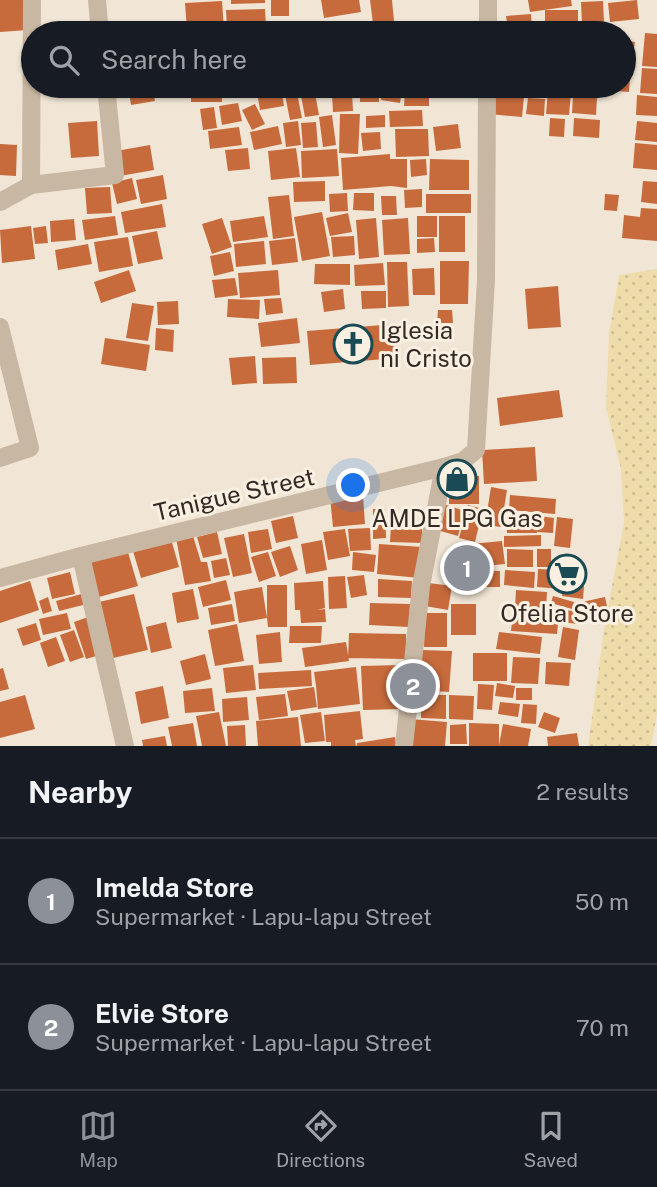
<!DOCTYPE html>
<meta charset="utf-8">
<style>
:root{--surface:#171b24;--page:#242831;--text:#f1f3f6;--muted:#9ea1a6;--line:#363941;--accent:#8c9099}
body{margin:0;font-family:"Public Sans",sans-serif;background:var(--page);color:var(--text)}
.you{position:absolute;left:354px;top:486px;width:24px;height:24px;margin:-18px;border:5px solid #fff;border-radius:50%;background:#1a73e8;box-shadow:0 0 0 10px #1a73e833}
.badge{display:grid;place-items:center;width:46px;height:46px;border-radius:50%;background:var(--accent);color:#fff;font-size:23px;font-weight:700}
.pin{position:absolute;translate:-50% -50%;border:4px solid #fff;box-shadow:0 2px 7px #0006}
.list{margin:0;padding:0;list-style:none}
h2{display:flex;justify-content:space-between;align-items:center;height:91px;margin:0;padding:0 28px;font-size:30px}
h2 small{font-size:23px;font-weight:400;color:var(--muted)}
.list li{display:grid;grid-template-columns:46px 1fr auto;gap:21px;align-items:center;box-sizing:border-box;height:126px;padding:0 28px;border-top:2px solid var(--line)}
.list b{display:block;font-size:26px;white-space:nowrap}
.list p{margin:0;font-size:23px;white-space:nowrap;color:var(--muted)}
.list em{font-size:23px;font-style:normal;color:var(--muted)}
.icon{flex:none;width:38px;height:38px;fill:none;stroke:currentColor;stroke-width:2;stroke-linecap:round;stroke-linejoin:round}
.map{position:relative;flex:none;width:657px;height:746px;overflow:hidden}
.search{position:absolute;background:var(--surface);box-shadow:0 2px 5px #0004;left:21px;right:21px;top:21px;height:77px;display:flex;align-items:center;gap:18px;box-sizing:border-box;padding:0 24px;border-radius:38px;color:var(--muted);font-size:26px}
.sheet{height:343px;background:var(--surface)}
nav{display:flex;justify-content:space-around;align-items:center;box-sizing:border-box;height:98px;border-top:2px solid var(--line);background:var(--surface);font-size:19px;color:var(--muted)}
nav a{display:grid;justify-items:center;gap:4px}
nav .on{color:var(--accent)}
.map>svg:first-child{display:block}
</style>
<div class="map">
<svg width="657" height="746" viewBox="0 0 657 746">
<defs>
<pattern id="sand-dots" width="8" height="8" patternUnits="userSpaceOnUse" patternTransform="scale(1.75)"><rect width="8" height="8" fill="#eeddab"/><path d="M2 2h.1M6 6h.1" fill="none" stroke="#cdbe93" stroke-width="1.8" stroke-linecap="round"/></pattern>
</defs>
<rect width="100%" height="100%" fill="#f1e6d6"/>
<path fill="url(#sand-dots)" d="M 657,269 L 657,713 L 651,746 L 588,746 L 605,623 L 624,523 L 621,469 L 606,407 L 609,334 L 619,275 Z"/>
<path fill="#c76b3d" d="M 0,0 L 27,0 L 28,30 L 0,32 Z
M 231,0 L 265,0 L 265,3 L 231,4 Z
M 271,0 L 289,0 L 289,16 L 271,16 Z
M 321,0 L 359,0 L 361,12 L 324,18 Z
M 370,0 L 392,0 L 394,21 L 373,24 Z
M 528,0 L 571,0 L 572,6 L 530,12 Z
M 637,0 L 639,19 L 610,22 L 608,3 Z
M 222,1 L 224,29 L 187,31 L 185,3 Z
M 603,1 L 604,22 L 582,23 L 581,2 Z
M 265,9 L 266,26 L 227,28 L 226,10 Z
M 545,10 L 578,10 L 578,29 L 545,29 Z
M 531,14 L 532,28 L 508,30 L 506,16 Z
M 318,24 L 337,24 L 337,33 L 318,33 Z
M 271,26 L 316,27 L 316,33 L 271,33 Z
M 645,33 L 657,34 L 657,67 L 642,66 Z
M 624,40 L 635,42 L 631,66 L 624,65 Z
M 642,68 L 657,69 L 657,94 L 640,93 Z
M 624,76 L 630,77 L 629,92 L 593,89 L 593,86 L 624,86 Z
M 128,86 L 152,86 L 155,101 L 131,105 Z
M 191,86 L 222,86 L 222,102 L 191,102 Z
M 291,86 L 319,86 L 319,89 L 292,92 Z
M 491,86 L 525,86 L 522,117 L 489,114 Z
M 545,86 L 591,86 L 591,94 L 571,93 L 569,115 L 546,114 L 548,91 L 545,91 Z
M 383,88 L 402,91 L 400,103 L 381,100 Z
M 379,89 L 379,102 L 360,102 L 360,90 Z
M 405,92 L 429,92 L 429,106 L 404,106 Z
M 297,93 L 302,118 L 290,120 L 285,95 Z
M 315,93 L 319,115 L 305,117 L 301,96 Z
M 352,93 L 353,111 L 333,112 L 332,94 Z
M 282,94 L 284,106 L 260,110 L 258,98 Z
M 637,95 L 657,97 L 657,116 L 636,115 Z
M 573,96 L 597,98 L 596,115 L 572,113 Z
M 528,98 L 545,99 L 544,116 L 526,114 Z
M 238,103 L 242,121 L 222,125 L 219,106 Z
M 255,104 L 265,124 L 252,130 L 242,110 Z
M 214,107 L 217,128 L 203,130 L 200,109 Z
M 422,110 L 423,126 L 390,127 L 389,111 Z
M 340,114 L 360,114 L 358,154 L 339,153 Z
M 332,115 L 336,145 L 323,147 L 319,117 Z
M 385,115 L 385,127 L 366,128 L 366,116 Z
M 550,118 L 565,119 L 564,137 L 549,136 Z
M 574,118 L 600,120 L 599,138 L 573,136 Z
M 97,121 L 99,156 L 71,158 L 68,123 Z
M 298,121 L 301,145 L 286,147 L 283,123 Z
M 637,121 L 657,123 L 657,142 L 635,140 Z
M 316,122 L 318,147 L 303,148 L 301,123 Z
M 458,124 L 461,148 L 436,151 L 433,127 Z
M 278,126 L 282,144 L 254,150 L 250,132 Z
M 239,127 L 242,145 L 210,149 L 208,131 Z
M 395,129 L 428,129 L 429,156 L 396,157 Z
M 380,132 L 381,149 L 363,151 L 361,133 Z
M 635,143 L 657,145 L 657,170 L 633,168 Z
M 0,144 L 17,145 L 16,176 L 0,175 Z
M 150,145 L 154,170 L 120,176 L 116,151 Z
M 248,148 L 250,169 L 228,171 L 225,150 Z
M 296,148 L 300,177 L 271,180 L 268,151 Z
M 337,149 L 339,176 L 302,178 L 301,151 Z
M 390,154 L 390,159 L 407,159 L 407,188 L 391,186 L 343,190 L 341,158 Z
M 426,159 L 427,175 L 411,177 L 410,160 Z
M 430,159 L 469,160 L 469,190 L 429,190 Z
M 163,175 L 167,199 L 141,204 L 136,180 Z
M 132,178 L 137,199 L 117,204 L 112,183 Z
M 325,181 L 325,201 L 294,202 L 293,182 Z
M 643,181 L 657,182 L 657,204 L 641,202 Z
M 110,187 L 112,213 L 87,214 L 85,188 Z
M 422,189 L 422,207 L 405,208 L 404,190 Z
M 347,193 L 348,211 L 330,212 L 329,194 Z
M 354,193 L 374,193 L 374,211 L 353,210 Z
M 426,194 L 471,194 L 471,213 L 426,213 Z
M 605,194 L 619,195 L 617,211 L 604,210 Z
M 289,195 L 294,236 L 273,239 L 268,197 Z
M 381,196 L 396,196 L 397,215 L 382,215 Z
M 162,204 L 166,227 L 125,233 L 121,212 Z
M 641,208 L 657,209 L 657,241 L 622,238 L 624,215 L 640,217 Z
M 322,212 L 330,256 L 302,261 L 294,217 Z
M 348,213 L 352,232 L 330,236 L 326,218 Z
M 115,216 L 118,235 L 85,240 L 82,220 Z
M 264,216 L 268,237 L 233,242 L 230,221 Z
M 417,216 L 437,216 L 437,237 L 417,237 Z
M 439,216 L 465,216 L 465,252 L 439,252 Z
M 222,218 L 232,247 L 212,254 L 202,224 Z
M 376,218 L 379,257 L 359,259 L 356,220 Z
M 408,218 L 410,254 L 384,255 L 382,220 Z
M 74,219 L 76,240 L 51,242 L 50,221 Z
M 31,226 L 35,259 L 2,263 L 0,230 Z
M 46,226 L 48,243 L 35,244 L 33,228 Z
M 157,231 L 163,259 L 138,264 L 132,236 Z
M 354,236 L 355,255 L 333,257 L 331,237 Z
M 128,237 L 133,266 L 99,272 L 94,242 Z
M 295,238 L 298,262 L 272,265 L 269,241 Z
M 434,238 L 435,252 L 417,253 L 417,239 Z
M 264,241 L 266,264 L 236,267 L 234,244 Z
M 88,244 L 92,264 L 58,270 L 55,250 Z
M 230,252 L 234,271 L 214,276 L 210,256 Z
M 440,261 L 469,261 L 468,304 L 440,304 Z
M 387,262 L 407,262 L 409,306 L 388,307 Z
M 383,263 L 385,285 L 355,286 L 354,265 Z
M 315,264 L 350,264 L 350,285 L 314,284 Z
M 434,268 L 435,295 L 413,295 L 412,269 Z
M 129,270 L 136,291 L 101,303 L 94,282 Z
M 278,270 L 280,295 L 240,298 L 238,273 Z
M 235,278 L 238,295 L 215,298 L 212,280 Z
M 558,286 L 561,327 L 528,329 L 525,289 Z
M 343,289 L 345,309 L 324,312 L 321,292 Z
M 361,291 L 386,291 L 386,308 L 362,309 Z
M 281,298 L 283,313 L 266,315 L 264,299 Z
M 228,299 L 260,300 L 259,319 L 227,317 Z
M 178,301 L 179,324 L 158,325 L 157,302 Z
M 132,303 L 154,306 L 148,341 L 126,338 Z
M 438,310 L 452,310 L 453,323 L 437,323 Z
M 297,318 L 300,343 L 261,347 L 258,323 Z
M 395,324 L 398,358 L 310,365 L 307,331 Z
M 156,328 L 174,330 L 173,352 L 155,350 Z
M 105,338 L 150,345 L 146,371 L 101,364 Z
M 255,356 L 257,383 L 232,385 L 229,358 Z
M 296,357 L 297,383 L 263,384 L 262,358 Z
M 559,390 L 563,417 L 500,426 L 497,398 Z
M 535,447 L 537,481 L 484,484 L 482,450 Z
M 449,475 L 479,476 L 479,504 L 449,504 Z
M 491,487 L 507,490 L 501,527 L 485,525 Z
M 363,495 L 365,524 L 333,527 L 330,497 Z
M 510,495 L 556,499 L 555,514 L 509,510 Z
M 443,504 L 465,511 L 458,536 L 437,530 Z
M 468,505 L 483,509 L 475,542 L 459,538 Z
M 373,509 L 385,509 L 386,538 L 373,539 Z
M 506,515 L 536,515 L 537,533 L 507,533 Z
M 293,516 L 298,538 L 276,543 L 271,521 Z
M 539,516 L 554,518 L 553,533 L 537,532 Z
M 557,517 L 573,519 L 570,548 L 554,546 Z
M 391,526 L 422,527 L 422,543 L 390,542 Z
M 370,528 L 371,550 L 350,551 L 348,529 Z
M 268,529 L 272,549 L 251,553 L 248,532 Z
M 345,529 L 350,556 L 328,560 L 323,532 Z
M 217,532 L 222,554 L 203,558 L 197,537 Z
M 244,534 L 252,573 L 233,577 L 224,538 Z
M 541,535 L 541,546 L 504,547 L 504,536 Z
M 193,536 L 201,562 L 207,562 L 211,581 L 185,585 L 176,538 Z
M 171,539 L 179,567 L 141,578 L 133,551 Z
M 322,540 L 327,570 L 306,574 L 301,544 Z
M 502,541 L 505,564 L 464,568 L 461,545 Z
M 379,544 L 422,547 L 420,578 L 377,574 Z
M 290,546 L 298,570 L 280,577 L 271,552 Z
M 127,549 L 138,586 L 99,597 L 88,561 Z
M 507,549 L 533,550 L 533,567 L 507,567 Z
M 537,549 L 551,549 L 551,567 L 537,567 Z
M 268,552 L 276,576 L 259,582 L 251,557 Z
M 353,552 L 376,555 L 374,572 L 352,570 Z
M 226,558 L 230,575 L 214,578 L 211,561 Z
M 538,569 L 561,570 L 561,589 L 537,587 Z
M 454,570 L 500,571 L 500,587 L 454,587 Z
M 505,570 L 535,572 L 534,588 L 504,585 Z
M 70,572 L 75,594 L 52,599 L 47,578 Z
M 364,575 L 367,595 L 351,598 L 347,577 Z
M 345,576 L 347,608 L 329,609 L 328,577 Z
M 378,579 L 412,581 L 411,598 L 378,597 Z
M 226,580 L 231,600 L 203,607 L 198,587 Z
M 30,581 L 39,610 L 0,623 L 0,591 Z
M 323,581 L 325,608 L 317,610 L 325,609 L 326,622 L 301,623 L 300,610 L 295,610 L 294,583 Z
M 429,583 L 452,586 L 448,610 L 425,606 Z
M 564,583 L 584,586 L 583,599 L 562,596 Z
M 267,585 L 287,585 L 287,627 L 268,627 L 267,618 L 239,623 L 234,592 L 262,587 L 267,618 Z
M 193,589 L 199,619 L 177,623 L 172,593 Z
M 516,590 L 547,592 L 546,610 L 515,608 Z
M 85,593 L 87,604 L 59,611 L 56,601 Z
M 134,594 L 148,650 L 113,658 L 99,602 Z
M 553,596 L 574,602 L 572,609 L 551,603 Z
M 48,597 L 52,611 L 43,614 L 39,601 Z
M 605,597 L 608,611 L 585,616 L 582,602 Z
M 370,603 L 410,604 L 409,627 L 369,625 Z
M 232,604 L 235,621 L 211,625 L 208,608 Z
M 451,604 L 476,604 L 476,635 L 451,635 Z
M 513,609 L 559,613 L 557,634 L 511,631 Z
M 564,610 L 580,612 L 578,624 L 562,622 Z
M 67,613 L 71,629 L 43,635 L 39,619 Z
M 425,613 L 447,613 L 447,647 L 424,647 Z
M 91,616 L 103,654 L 86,659 L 74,622 Z
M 166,622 L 172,648 L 151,653 L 146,627 Z
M 36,623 L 41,640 L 23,646 L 17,629 Z
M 237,624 L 244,661 L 215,666 L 208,630 Z
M 290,626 L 322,626 L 321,643 L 289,643 Z
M 563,627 L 579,630 L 575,660 L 558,657 Z
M 74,630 L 84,657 L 70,662 L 60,635 Z
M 280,632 L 282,662 L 259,664 L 256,635 Z
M 499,632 L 542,637 L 540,654 L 496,649 Z
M 349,633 L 406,634 L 406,659 L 348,658 Z
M 56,637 L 65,661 L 48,667 L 40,643 Z
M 346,642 L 349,661 L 305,667 L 302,648 Z
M 421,650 L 452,651 L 449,692 L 418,690 Z
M 473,653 L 507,653 L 507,681 L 473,681 Z
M 205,654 L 211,679 L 186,685 L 180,661 Z
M 513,657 L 540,658 L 538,684 L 511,683 Z
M 546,662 L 571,663 L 569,686 L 545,684 Z
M 253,665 L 256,690 L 226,693 L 223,668 Z
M 401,665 L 402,709 L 363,710 L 361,666 Z
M 356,667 L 360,704 L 318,709 L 316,686 L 318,686 L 316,686 L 314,672 Z
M 3,668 L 9,689 L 0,691 L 0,669 Z
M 311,670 L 312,686 L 259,689 L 258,673 Z
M 497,683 L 515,686 L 513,698 L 495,696 Z
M 478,684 L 494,685 L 492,710 L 477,709 Z
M 163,686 L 169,718 L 141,724 L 135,692 Z
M 314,687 L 317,707 L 291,711 L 287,691 Z
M 212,688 L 215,711 L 185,713 L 183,691 Z
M 516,688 L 532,688 L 532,700 L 516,700 Z
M 285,694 L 288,716 L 259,720 L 256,697 Z
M 25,695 L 35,729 L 0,738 L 0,702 Z
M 421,695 L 446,695 L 446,719 L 421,718 Z
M 449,695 L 474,696 L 473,720 L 449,719 Z
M 247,697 L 249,720 L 223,722 L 222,699 Z
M 500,702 L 520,704 L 518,717 L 498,714 Z
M 523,704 L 537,705 L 536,724 L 521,723 Z
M 360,711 L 363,739 L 355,740 L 356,746 L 331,746 L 331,742 L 326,742 L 324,715 Z
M 219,712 L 226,746 L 202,746 L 196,716 Z
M 321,712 L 325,741 L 305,743 L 300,715 Z
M 544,712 L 560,718 L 555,733 L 538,727 Z
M 298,717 L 301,746 L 258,746 L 256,721 Z
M 410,719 L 447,722 L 445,746 L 408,746 Z
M 193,723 L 197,746 L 172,746 L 168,727 Z
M 469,723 L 499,724 L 499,745 L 503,724 L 531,729 L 528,746 L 469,746 Z
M 466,724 L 467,744 L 450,744 L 450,725 Z
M 245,725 L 246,746 L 228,746 L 227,726 Z
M 577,733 L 579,746 L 548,746 L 547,737 Z
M 165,736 L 167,746 L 143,746 L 142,740 Z
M 395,737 L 396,746 L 357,746 L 357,743 Z"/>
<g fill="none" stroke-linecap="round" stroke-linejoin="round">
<path stroke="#c8b7a2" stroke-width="18" d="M 97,0 L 100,33
M 31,185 L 115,175 L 106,86
M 0,202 L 31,185 L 32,0
M 0,327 L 30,448 L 0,458
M 81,556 L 125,746
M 404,746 L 421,586 L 444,467"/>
<path stroke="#c8b7a2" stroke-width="18" d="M 488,33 L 488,0
M 0,578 L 81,556 L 444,467 L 463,461 L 476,450 L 486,280 L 487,86"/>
</g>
<defs>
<symbol id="church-ring" viewBox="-11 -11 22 22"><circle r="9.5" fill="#f9f0e2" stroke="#1a4b54" stroke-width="1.5"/><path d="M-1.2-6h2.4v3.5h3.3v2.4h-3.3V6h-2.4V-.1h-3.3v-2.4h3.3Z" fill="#1a4b54"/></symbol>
<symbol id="shop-ring" viewBox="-11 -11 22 22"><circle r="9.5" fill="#f9f0e2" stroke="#1a4b54" stroke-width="1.5"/><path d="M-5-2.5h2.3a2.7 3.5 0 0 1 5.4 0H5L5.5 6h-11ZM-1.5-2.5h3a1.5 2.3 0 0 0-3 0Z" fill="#1a4b54"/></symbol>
<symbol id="supermarket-ring" viewBox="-11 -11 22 22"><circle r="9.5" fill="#f9f0e2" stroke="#1a4b54" stroke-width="1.5"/><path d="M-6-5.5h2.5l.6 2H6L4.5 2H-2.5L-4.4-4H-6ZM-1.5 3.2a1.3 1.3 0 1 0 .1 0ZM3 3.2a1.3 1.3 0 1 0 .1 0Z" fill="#1a4b54"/></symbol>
</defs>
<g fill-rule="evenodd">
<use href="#church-ring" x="331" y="322" width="44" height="44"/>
<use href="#shop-ring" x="435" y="457" width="44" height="44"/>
<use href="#supermarket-ring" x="545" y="552" width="44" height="44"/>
</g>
<g text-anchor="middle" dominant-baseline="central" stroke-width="6" stroke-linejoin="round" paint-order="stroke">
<g font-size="24" fill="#332a25" stroke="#f9f0e2">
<text x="380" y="330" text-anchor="start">Iglesia<tspan x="380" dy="28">ni Cristo</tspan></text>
<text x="457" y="518">AMDE LPG Gas</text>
<text x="567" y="613">Ofelia Store</text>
</g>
<g font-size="24" fill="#332a25" stroke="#f9f0e2">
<text transform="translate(234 494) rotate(-13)">Tanigue Street</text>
</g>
</g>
</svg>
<div class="you"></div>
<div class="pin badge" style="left:467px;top:568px">1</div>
<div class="pin badge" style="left:413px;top:686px">2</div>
<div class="search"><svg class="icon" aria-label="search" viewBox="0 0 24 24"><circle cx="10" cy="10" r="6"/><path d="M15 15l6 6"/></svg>Search here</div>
</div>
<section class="sheet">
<h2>Nearby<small>2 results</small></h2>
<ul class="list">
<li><span class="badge">1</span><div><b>Imelda Store</b><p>Supermarket · Lapu-lapu Street</p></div><em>50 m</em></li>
<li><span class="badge">2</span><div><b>Elvie Store</b><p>Supermarket · Lapu-lapu Street</p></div><em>70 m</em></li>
</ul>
</section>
<nav>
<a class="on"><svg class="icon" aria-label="map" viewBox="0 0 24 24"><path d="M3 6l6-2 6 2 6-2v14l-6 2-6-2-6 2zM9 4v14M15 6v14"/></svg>Map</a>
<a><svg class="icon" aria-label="directions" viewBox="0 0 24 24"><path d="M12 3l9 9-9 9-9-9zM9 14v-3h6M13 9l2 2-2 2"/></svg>Directions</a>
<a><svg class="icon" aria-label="saved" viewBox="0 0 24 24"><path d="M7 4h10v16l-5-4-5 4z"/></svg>Saved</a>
</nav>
